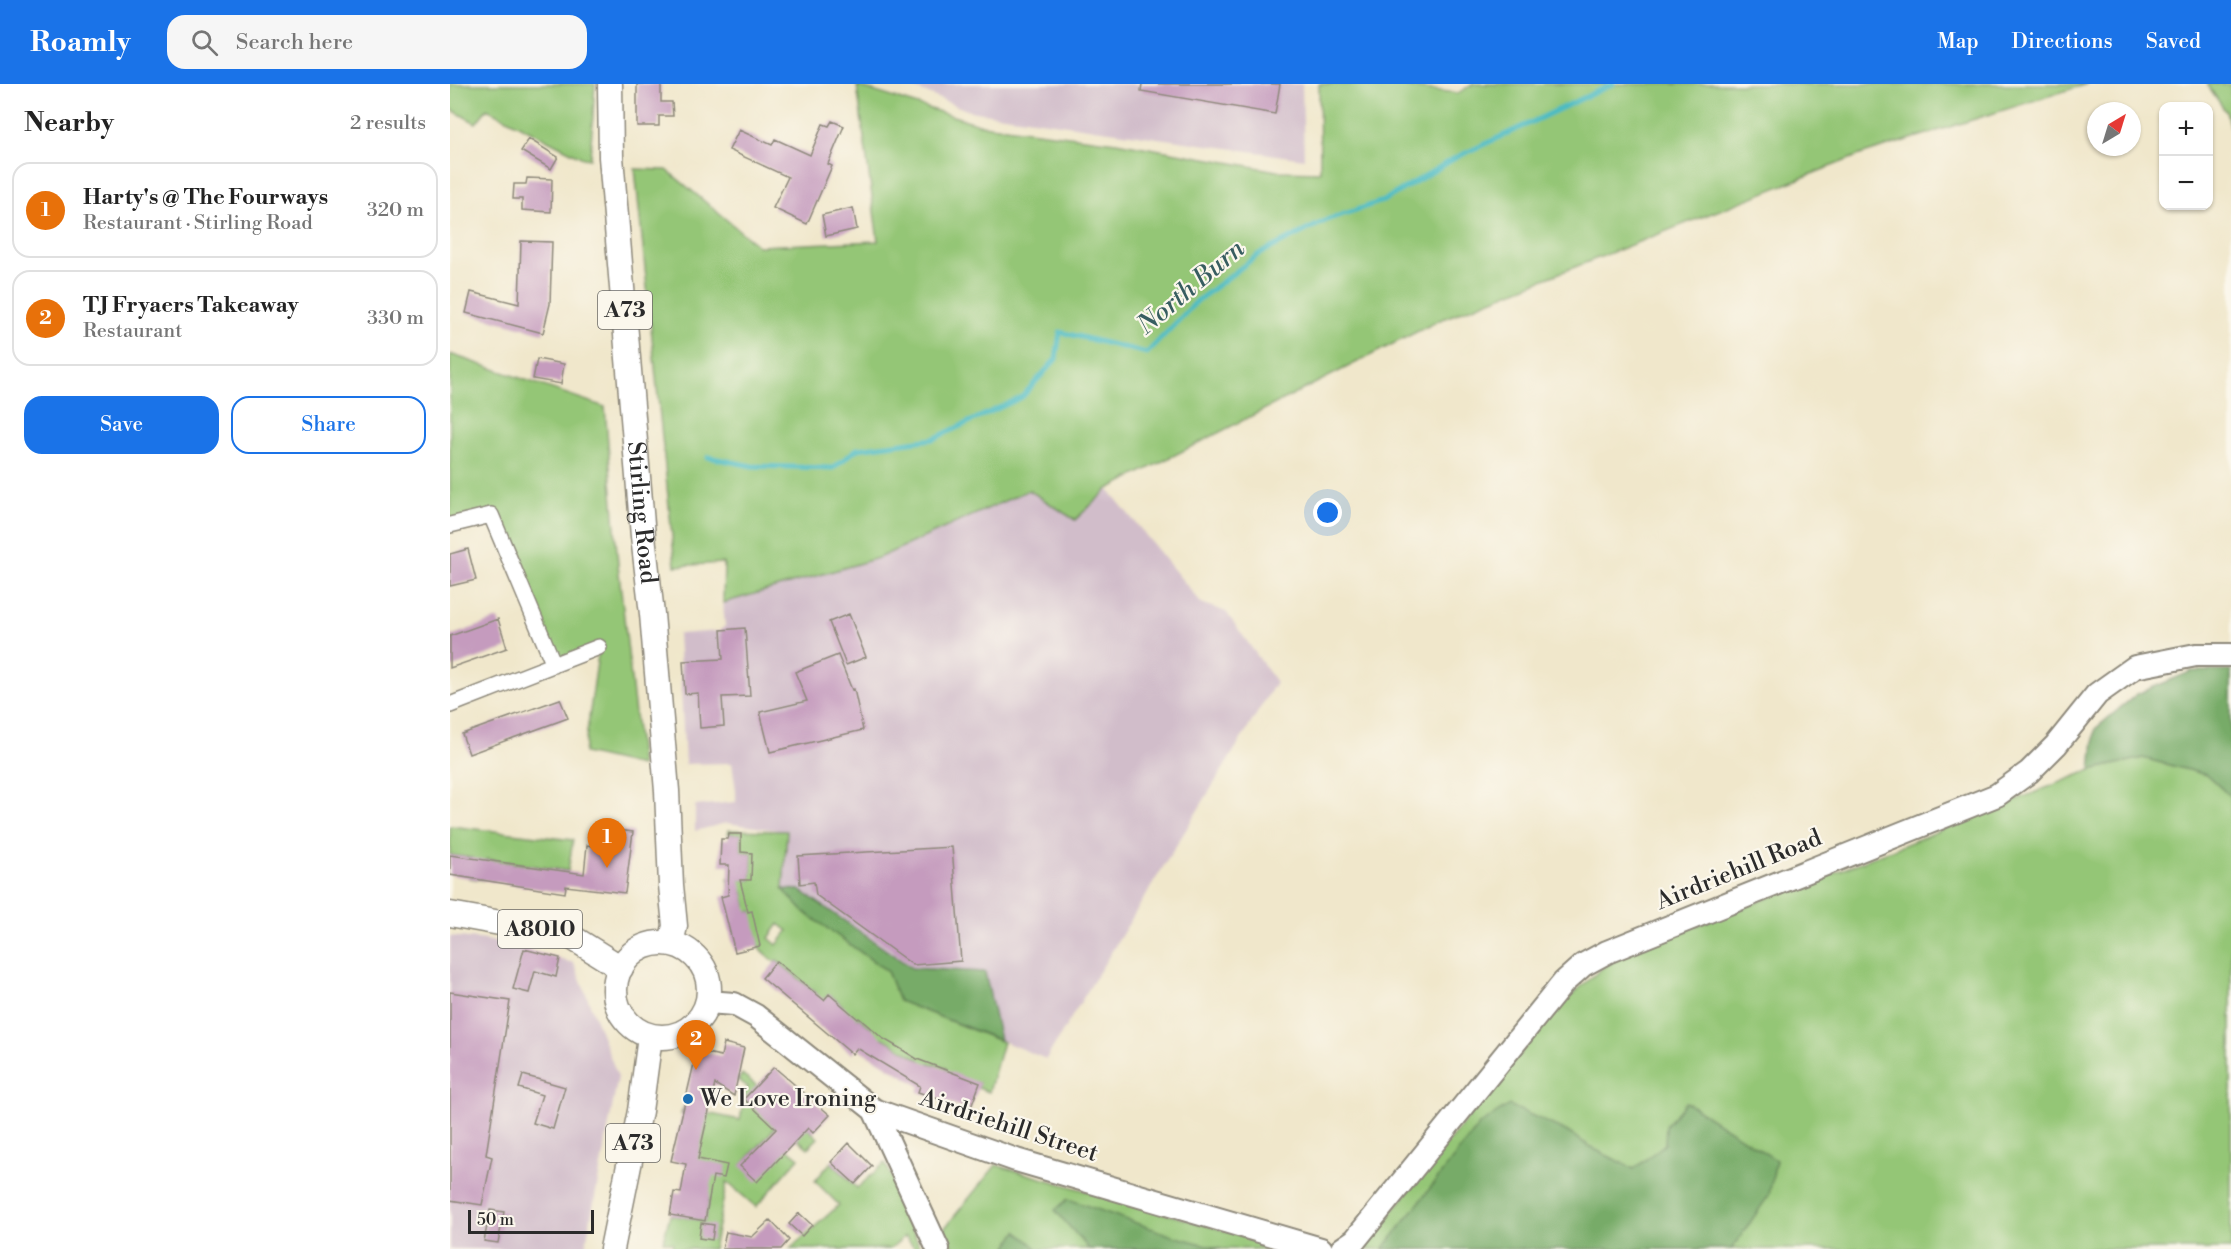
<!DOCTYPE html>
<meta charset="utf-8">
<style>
:root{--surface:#fff;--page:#f6f6f6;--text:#222;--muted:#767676;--line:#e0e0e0;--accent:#1a73e8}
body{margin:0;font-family:"Libre Bodoni",serif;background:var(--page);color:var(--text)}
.controls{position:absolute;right:18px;top:18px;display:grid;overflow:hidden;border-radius:12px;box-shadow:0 2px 4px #0004}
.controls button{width:54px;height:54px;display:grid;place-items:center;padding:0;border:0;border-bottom:2px solid var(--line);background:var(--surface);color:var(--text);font:30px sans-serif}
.compass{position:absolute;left:1637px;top:18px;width:54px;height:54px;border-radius:50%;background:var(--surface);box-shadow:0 2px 4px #0004;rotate:38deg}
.scale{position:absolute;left:18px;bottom:15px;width:126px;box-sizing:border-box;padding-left:6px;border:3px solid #2b2b2b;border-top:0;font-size:16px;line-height:21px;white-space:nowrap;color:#2b2b2b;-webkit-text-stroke:4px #fbf7ec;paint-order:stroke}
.you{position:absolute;left:878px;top:429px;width:21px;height:21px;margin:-15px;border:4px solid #fff;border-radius:50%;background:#1a73e8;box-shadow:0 0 0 9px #1a73e833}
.badge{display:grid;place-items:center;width:39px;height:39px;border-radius:50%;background:var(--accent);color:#fff;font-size:20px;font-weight:700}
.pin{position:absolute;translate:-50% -50px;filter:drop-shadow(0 2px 3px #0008)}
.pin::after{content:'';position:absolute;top:32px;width:21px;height:18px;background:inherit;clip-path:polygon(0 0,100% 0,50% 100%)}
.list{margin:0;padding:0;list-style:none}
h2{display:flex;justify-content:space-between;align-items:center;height:78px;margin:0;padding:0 24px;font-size:26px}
h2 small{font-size:20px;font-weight:400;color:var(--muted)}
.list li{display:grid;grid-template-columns:39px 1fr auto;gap:18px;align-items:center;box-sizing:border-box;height:96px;margin:0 12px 12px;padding:0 12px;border:2px solid var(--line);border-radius:18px}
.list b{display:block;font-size:22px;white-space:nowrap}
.list p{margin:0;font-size:20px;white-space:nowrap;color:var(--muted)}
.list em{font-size:20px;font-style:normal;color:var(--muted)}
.actions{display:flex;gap:12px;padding:18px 24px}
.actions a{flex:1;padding:14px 0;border:2px solid var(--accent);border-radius:18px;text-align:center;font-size:21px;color:var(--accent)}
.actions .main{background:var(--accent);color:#fff}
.icon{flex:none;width:33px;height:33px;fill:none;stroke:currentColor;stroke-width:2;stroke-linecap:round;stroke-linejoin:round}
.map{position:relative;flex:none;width:1781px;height:1165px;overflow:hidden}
header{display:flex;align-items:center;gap:36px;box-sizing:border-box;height:84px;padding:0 30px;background:var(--accent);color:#fff}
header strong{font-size:28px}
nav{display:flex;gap:33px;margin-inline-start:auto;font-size:21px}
.search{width:420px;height:54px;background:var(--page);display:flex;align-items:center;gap:15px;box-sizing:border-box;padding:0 21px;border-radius:18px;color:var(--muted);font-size:22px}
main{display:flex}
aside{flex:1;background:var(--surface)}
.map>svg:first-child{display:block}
</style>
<header>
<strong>Roamly</strong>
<div class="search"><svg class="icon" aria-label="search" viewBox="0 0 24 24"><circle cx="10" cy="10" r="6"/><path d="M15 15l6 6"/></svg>Search here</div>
<nav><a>Map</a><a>Directions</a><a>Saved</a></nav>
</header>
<main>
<aside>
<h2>Nearby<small>2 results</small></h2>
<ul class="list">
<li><span class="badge" style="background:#e8710a">1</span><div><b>Harty's @ The Fourways</b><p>Restaurant · Stirling Road</p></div><em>320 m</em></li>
<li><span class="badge" style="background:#e8710a">2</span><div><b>TJ Fryaers Takeaway</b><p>Restaurant</p></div><em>330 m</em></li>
</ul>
<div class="actions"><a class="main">Save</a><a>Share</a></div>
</aside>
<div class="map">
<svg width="1781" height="1165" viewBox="0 0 1781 1165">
<rect width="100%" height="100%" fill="#fbf7ec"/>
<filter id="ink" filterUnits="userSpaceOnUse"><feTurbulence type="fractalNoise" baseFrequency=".0167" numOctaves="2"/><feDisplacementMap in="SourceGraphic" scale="12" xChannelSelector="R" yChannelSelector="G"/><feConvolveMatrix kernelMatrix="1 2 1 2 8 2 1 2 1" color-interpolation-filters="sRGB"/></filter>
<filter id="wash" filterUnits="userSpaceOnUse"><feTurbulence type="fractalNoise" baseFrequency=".008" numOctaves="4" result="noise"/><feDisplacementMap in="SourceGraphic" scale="24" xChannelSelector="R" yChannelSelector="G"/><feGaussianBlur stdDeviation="1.35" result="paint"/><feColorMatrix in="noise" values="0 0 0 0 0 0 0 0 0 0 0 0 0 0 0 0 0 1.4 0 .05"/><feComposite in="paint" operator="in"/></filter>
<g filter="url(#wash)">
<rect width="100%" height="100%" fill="#f0e7cb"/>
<path fill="#d1bdca" d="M 454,0 L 852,0 L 854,75 L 519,27 Z
M 658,405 L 751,519 L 776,528 L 826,598 L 596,975 L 550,956 L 535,888 L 462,884 L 350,806 L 333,805 L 336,747 L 276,739 L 245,747 L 245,722 L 286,718 L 286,707 L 282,679 L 235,680 L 228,550 L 269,547 L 275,542 L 273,519 L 428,474 L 579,406 L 625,436 Z
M 0,852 L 37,856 L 124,879 L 168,993 L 135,1165 L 0,1165 Z"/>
<path fill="#94c676" stroke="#607850" stroke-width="1.5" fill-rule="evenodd" d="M 0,0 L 145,0 L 140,75 L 133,74 L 37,25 L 26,39 L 0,25 Z
M 869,0 L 954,0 L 957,3 L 1008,9 L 1023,0 L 1637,0 L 1410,71 L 990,236 L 658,405 L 625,436 L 579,406 L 428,474 L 273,519 L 274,479 L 225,482 L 185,85 L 217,86 L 308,162 L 428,157 L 407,2 L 532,41 L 666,58 L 827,87 L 870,88 Z
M 1757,0 L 1781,0 L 1781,47 L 1776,28 Z
M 0,270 L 155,323 L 168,480 L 191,682 L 134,669 L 149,564 L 104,581 L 41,431 L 0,441 Z
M 1693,674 L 1757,691 L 1781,713 L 1781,1165 L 912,1165 L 1104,927 L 1153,883 L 1183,866 L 1391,786 L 1641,686 Z
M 0,742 L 123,756 L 118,787 L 37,775 L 33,796 L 19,794 L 22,774 L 0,771 Z
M 279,746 L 337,747 L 333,805 L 353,827 L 437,887 L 449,917 L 553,958 L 539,1008 L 528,1004 L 529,999 L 494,990 L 496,984 L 479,979 L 477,984 L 470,976 L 433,954 L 429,960 L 417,952 L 422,945 L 409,934 L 404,940 L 389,928 L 393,922 L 379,910 L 372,918 L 366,909 L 327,877 L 325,878 C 302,860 302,857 302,827 L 289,830 L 287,824 L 296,821 L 293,808 L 280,810 L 278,795 L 301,796 L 302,769 L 291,768 L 291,750 L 278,750 ZM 329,840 L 338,847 L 327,861 L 319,854 Z
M 292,990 L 333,1022 L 368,1054 L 358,1064 L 329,1039 L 291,1082 L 338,1065 L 349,1074 L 306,1123 L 277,1098 L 263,1165 L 222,1165 L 223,1159 L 213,1157 L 220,1131 L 255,1137 L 259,1115 L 244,1089 L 255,1036 L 231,1030 L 233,1024 L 290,1036 L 293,1021 L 289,1016 L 298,1003 L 288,996 Z
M 381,1078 L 407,1104 L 435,1079 L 456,1121 L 453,1124 L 471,1165 L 466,1165 L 455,1152 L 440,1165 L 340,1165 L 389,1121 L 365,1097 Z
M 546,1081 L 839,1165 L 505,1165 L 493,1146 Z"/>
<path fill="#77ab67" stroke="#516b49" stroke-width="1.5" d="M 1742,587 L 1781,587 L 1781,713 L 1757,691 L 1693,674 L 1641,686 L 1645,645 L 1687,610 Z
M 333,805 L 350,806 L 462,884 L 535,888 L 550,956 L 449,917 L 437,887 L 353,827 Z
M 1236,1018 L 1326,1076 L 1319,1111 L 1282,1165 L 933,1165 L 1029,1041 L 1059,1021 L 1116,1047 L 1144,1065 L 1184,1085 L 1215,1060 L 1216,1042 Z
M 618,1115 L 723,1152 L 771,1165 L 639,1165 L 605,1126 Z
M 567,1147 L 588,1165 L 556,1165 Z"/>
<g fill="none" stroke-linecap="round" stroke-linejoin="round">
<path stroke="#4cbbc3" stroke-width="5" d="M 258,373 L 302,382 L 383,384 L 407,365 L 483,355 L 572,313 L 606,275 L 610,248 L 697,269 L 747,217 L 809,170 L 879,135 L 933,117 L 1005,74 L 1163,0"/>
</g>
<g id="blocks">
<path fill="#c59bbe" d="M 187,0 L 211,0 L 211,18 L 222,18 L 223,32 L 209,32 L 209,42 L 187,42 Z
M 692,0 L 830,0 L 825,30 L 691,7 Z
M 382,37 L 394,42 L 378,80 L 382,82 L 357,140 L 323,124 L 338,93 L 279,66 L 289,46 L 322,61 L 325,55 L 360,71 L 373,40 L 379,42 Z
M 79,55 L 108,73 L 101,85 L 71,67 Z
M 77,94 L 102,95 L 101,128 L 72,126 L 72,115 L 63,115 L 64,100 L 76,100 Z
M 403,124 L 407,145 L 376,152 L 372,131 Z
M 71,157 L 102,158 L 100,220 L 93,249 L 16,229 L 21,208 L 69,220 Z
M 87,275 L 114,280 L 111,300 L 83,295 Z
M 18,465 L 26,496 L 0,502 L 0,470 Z
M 399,530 L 416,573 L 396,581 L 379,538 Z
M 48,535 L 57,564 L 0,584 L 0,552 Z
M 295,544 L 300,612 L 272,613 L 274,642 L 250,644 L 248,609 L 235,610 L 233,577 L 273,575 L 271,546 Z
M 388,571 L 402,606 L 404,605 L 413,646 L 320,668 L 310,628 L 357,617 L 345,588 Z
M 110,615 L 118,634 L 19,670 L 12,650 Z
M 145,743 L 183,748 L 175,809 L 116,802 L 115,809 L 0,791 L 0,771 L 134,790 L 137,761 L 143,762 Z
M 279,750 L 291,750 L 291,768 L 302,769 L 301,796 L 290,796 L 298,828 L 302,827 L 310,862 L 285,868 L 271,813 L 278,811 L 279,781 L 270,781 L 271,755 L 278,755 Z
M 502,763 L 511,877 L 463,881 L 366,811 L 364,798 L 350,800 L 348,772 Z
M 74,865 L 110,874 L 106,893 L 85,887 L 79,909 L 63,905 Z
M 326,877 L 374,916 L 379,910 L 408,935 L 409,934 L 432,954 L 451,965 L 467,975 L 530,999 L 520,1026 L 468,1008 L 470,1002 L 407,964 L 402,970 L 312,894 Z
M 0,908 L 60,917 L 36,1071 L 42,1073 L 32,1121 L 0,1116 Z
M 274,959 L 294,964 L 284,1012 L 265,1000 L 248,1075 L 277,1081 L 274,1094 L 263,1092 L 255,1137 L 220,1131 L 224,1108 L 231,1109 L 236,1080 L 221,1077 L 247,967 L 271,972 Z
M 324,983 L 380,1031 L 363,1049 L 358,1044 L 307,1098 L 290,1082 L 326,1045 L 294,1015 Z
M 73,991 L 115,1003 L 103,1045 L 83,1039 L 92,1011 L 69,1004 Z
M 399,1059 L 422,1082 L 405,1100 L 381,1078 Z
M 40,1126 L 54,1128 L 48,1159 L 34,1157 Z
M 349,1129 L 362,1141 L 352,1152 L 339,1140 Z
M 320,1136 L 339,1156 L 331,1165 L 272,1165 L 276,1148 L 302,1153 Z
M 251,1139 L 264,1141 L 262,1156 L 249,1154 Z"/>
</g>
</g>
<g filter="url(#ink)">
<use href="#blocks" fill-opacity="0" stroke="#8e897b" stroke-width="1.5"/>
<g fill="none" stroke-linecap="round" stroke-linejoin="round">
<defs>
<path id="street" d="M 0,441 L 41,431 L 104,581
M 0,621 L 149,563"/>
<path id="secondary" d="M 258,918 L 284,920 L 306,932 L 424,1026 L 566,1076 L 871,1165
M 424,1026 L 488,1165
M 892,1165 L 905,1156 L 1114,898 L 1133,881 L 1157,868 L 1547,711 L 1579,688 L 1606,661 L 1647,610 L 1685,583 L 1746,571 L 1781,571"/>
<g id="primary">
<path id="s1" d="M 160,0 L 161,73 L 193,452 L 202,530 L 217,707 L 221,801 L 225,842 L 221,859"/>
<path d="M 0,830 L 112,850 L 123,854 L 171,884"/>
<circle cx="212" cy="906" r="47"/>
<path d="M 162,1165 L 190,1027 L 200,953"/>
</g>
</defs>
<use href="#street" stroke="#8e897b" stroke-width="18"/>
<use href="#secondary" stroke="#8e897b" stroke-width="26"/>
<use href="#primary" stroke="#8e897b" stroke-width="27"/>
<use href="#street" stroke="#fff" stroke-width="15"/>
<use href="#secondary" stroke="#fff" stroke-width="22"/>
<use href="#primary" stroke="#fff" stroke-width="24"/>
</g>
</g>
<circle fill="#1f6fb2" stroke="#fbf7ec" stroke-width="2" cx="238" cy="1015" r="6"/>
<g text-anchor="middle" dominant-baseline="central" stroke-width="4.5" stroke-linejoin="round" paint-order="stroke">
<g fill="#fbf7ec" stroke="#696865" stroke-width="1.5">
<rect x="148" y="207" width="54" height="38" rx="4.5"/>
<rect x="48" y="826" width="84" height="38" rx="4.5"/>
<rect x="156" y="1040" width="54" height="38" rx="4.5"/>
</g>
<g font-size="22" font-weight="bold" fill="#2b2b2b">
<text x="175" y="226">A73</text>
<text x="90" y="845">A8010</text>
<text x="183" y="1059">A73</text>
</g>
<g font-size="24" fill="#2b2b2b" stroke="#fbf7ec">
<text stroke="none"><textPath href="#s1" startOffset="430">Stirling Road</textPath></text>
<text transform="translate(1289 786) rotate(-22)">Airdriehill Road</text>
<text transform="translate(559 1042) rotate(18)">Airdriehill Street</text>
</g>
<g font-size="24" fill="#2b2b2b" stroke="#fbf7ec" text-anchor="start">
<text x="250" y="1015">We Love Ironing</text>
</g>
<g font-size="26" font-style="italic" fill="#375d60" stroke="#fbf7ec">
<text transform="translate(741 203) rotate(-40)">North Burn</text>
</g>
</g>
</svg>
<div class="controls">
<button>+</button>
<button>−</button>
</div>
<svg class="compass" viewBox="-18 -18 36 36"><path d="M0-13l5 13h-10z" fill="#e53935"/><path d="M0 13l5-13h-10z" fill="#767676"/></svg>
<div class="scale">50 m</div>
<div class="you"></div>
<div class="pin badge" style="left:157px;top:784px;background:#e8710a">1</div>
<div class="pin badge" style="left:246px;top:986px;background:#e8710a">2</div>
</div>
</main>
